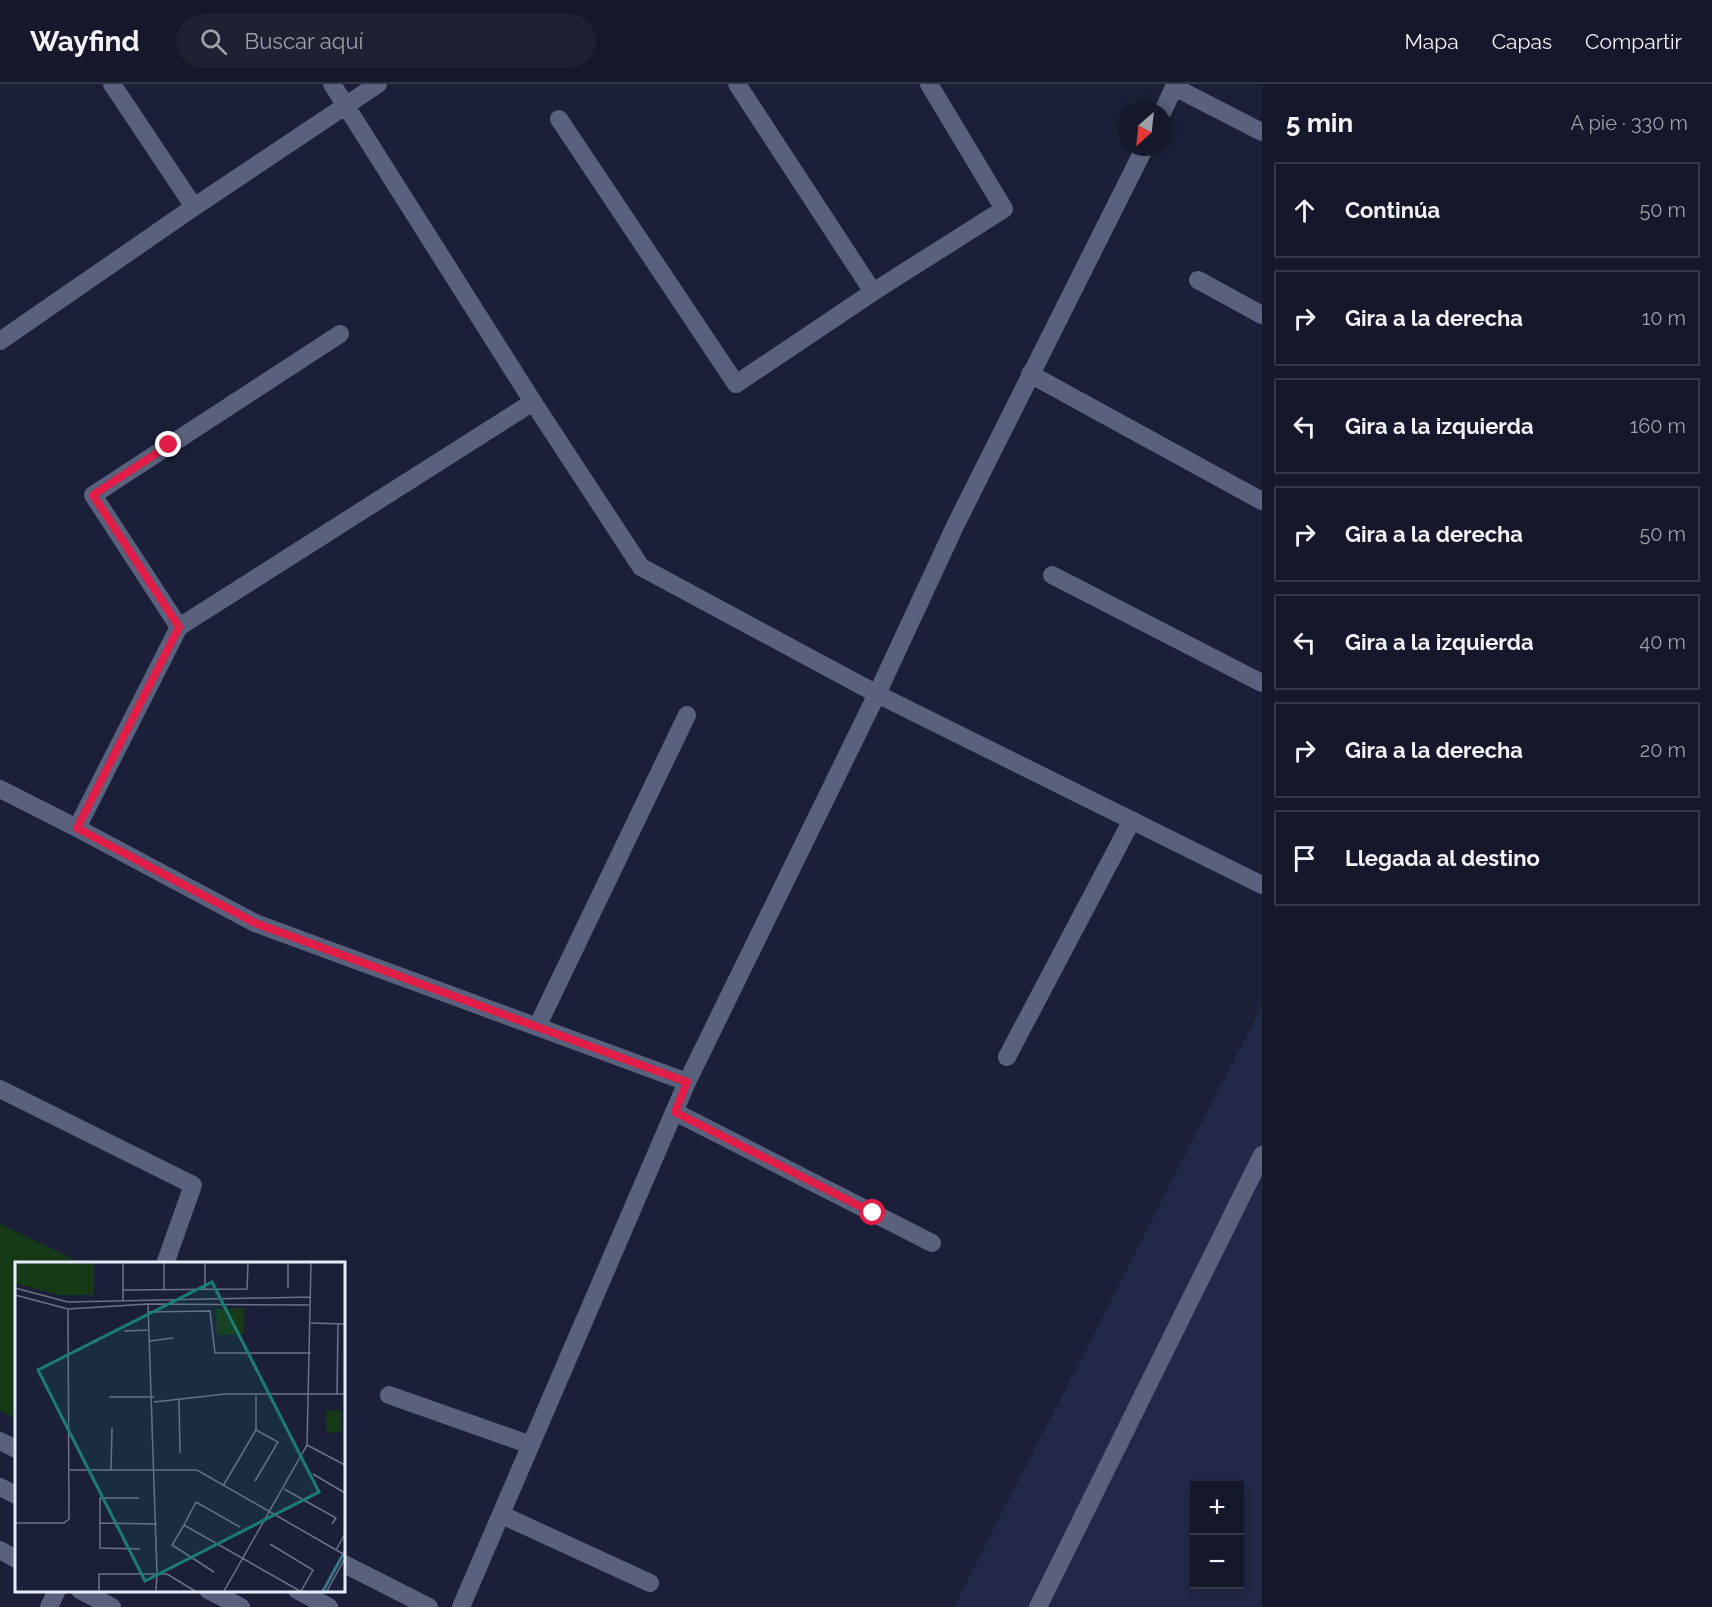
<!DOCTYPE html>
<html lang="es">
<meta charset="utf-8">
<style>
:root{--surface:#14182a;--page:#1d2132;--text:#f1f3f6;--muted:#9da0a8;--line:#333747}
body{margin:0;font-family:Raleway,sans-serif;background:var(--page);color:var(--text)}
.controls{position:absolute;right:18px;bottom:18px;display:grid;overflow:hidden;border-radius:0px;box-shadow:0 3px 9px #0003}
.controls button{width:54px;height:54px;display:grid;place-items:center;padding:0;border:0;border-bottom:2px solid var(--line);background:var(--surface);color:var(--text);font:30px sans-serif}
.compass{position:absolute;left:1118px;top:18px;width:54px;height:54px;border-radius:50%;background:var(--surface);box-shadow:0 3px 9px #0003;rotate:207deg}
.stop{position:absolute;width:18px;height:18px;margin:-14px;border:4px solid #e11d48;border-radius:50%;background:#fff}
.stop.end{background:#e11d48;border-color:#fff;box-shadow:0 2px 6px #0008}
.list{margin:0;padding:0;list-style:none}
h2{display:flex;justify-content:space-between;align-items:center;height:78px;margin:0;padding:0 24px;font-size:26px}
h2 small{font-size:20px;font-weight:400;color:var(--muted)}
.list li{display:grid;grid-template-columns:39px 1fr auto;gap:18px;align-items:center;box-sizing:border-box;height:96px;margin:0 12px 12px;padding:0 12px;border:2px solid var(--line);border-radius:0px}
.list b{display:block;font-size:22px;white-space:nowrap}
.list em{font-size:20px;font-style:normal;color:var(--muted)}
.icon{flex:none;width:33px;height:33px;fill:none;stroke:currentColor;stroke-width:2;stroke-linecap:round;stroke-linejoin:round}
.map{position:relative;flex:none;width:1262px;height:1523px;overflow:hidden}
header{display:flex;align-items:center;gap:36px;box-sizing:border-box;height:84px;padding:0 30px;background:var(--surface);border-bottom:2px solid var(--line)}
header strong{font-size:28px}
nav{display:flex;gap:33px;margin-inline-start:auto;font-size:21px}
.search{width:420px;height:54px;background:var(--page);display:flex;align-items:center;gap:15px;box-sizing:border-box;padding:0 21px;border-radius:33px;color:var(--muted);font-size:22px}
main{display:flex}
aside{flex:1;background:var(--surface)}
.map>svg:first-child{display:block}
</style>
<header>
<strong>Wayfind</strong>
<div class="search"><svg class="icon" aria-label="search" viewBox="0 0 24 24"><circle cx="10" cy="10" r="6"/><path d="M15 15l6 6"/></svg>Buscar aquí</div>
<nav><a>Mapa</a><a>Capas</a><a>Compartir</a></nav>
</header>
<main>
<div class="map">
<svg width="1262" height="1523" viewBox="0 0 1262 1523">
<rect width="100%" height="100%" fill="#1b2038"/>
<path fill="#222946" fill-rule="evenodd" d="M 1262,921 L 1262,1523 L 954,1523 ZM 1194,1402 L 1240,1402 L 1240,1500 L 1194,1500 Z"/>
<path fill="#163a16" d="M 0,1140 L 81,1179 L 16,1180 L 16,1335 L 0,1327 Z"/>
<g fill="none" stroke-linecap="round" stroke-linejoin="round">
<path stroke="#59617c" stroke-width="18" d="M 112,0 L 194,123
M 332,0 L 533,318 L 641,483 L 877,610 L 1262,801
M 737,0 L 873,208 L 1004,125 L 929,0
M 1163,27 L 1174,3 L 1262,48
M 559,35 L 736,300 L 873,208
M 1198,196 L 1262,231
M 0,257 L 194,123 L 378,0
M 1030,290 L 1262,417
M 1052,491 L 1262,599
M 179,543 L 93,411 L 340,250
M 0,705 L 77,744 L 255,839 L 687,998
M 77,744 L 179,543 L 533,318
M 537,943 L 687,631
M 1007,973 L 1132,736
M 0,1005 L 193,1101 L 165,1180
M 675,1028 L 932,1159
M 389,1311 L 531,1361
M 0,1357 L 16,1365
M 0,1403 L 16,1411
M 502,1431 L 650,1499
M 0,1466 L 16,1475
M 344,1480 L 429,1523
M 80,1506 L 112,1523
M 208,1506 L 241,1523
M 297,1506 L 329,1523
M 49,1523 L 57,1506
M 461,1523 L 687,998 L 877,610 L 956,440 L 1145,63
M 1038,1523 L 1262,1071"/>
</g>
<g fill="none" stroke-linecap="round" stroke-linejoin="round">
<path stroke="#e11d48" stroke-width="8" d="M 169,361 L 93,411 L 179,543 L 77,744 L 255,839 L 687,998 L 675,1028 L 873,1129"/>
</g>
<g transform="translate(15 1178)">
<rect width="330" height="330" fill="#1b2038"/>
<path d="M 0,1 L 79,1 L 79,33 L 43,33 L 0,21 ZM 229,46 L 229,72 L 202,73 L 201,47 ZM 326,148 L 327,170 L 312,171 L 311,149 Z" fill="#163a16"/>
<path fill="none" stroke="#34778a" stroke-width="3" d="M 308,329 L 330,289"/>
<path fill="none" stroke="#6d7287" stroke-width="1.5" d="M 108,1 L 108,39M 149,1 L 149,28M 190,1 L 190,27M 273,1 L 273,26M 0,26 L 53,40 L 295,35M 108,28 L 232,27 L 233,1M 0,33 L 53,47 L 133,42 L 294,43M 133,50 L 195,49 L 200,91 L 296,91M 296,61 L 330,62M 109,69 L 134,68M 135,79 L 158,76M 322,132 L 323,61M 94,135 L 139,135M 164,138 L 165,191M 139,140 L 210,132 L 330,132M 292,183 L 330,203M 55,208 L 182,208 L 330,293M 96,208 L 97,166M 298,212 L 330,231M 240,219 L 263,180 L 241,168M 208,224 L 241,168 L 241,133M 269,227 L 321,256 L 317,262M 124,236 L 85,236 L 85,261 L 142,262M 0,261 L 49,261 L 54,257 L 53,47M 85,261 L 85,286 L 125,287M 169,263 L 181,240 L 225,265M 255,282 L 298,308 L 286,329M 321,288 L 330,272M 199,310 L 157,283 L 169,263 L 285,329M 84,329 L 84,312 L 142,312 L 133,42M 141,329 L 142,312 L 152,312 L 180,329M 209,329 L 292,183 L 296,1M 312,329 L 330,296"/>
<path fill="#1a7c75" fill-opacity="0.15" stroke="#1a7c75" stroke-width="3" d="M 197,20 L 304,230 L 130,319 L 23,108 Z"/>
<rect width="330" height="330" fill="none" stroke="#e8edfd" stroke-width="3"/>
</g>
</svg>
<div class="controls">
<button>+</button>
<button>−</button>
</div>
<svg class="compass" viewBox="-18 -18 36 36"><path d="M0-13l5 13h-10z" fill="#e53935"/><path d="M0 13l5-13h-10z" fill="#9da0a8"/></svg>
<div class="stop" style="left:873px;top:1129px"></div>
<div class="stop end" style="left:169px;top:361px"></div>
</div>
<aside>
<h2>5 min<small>A pie · 330 m</small></h2>
<ul class="list">
<li><svg class="icon" aria-label="ahead" viewBox="0 0 24 24"><path d="M12 20V5M6 11l6-6 6 6"/></svg><div><b>Continúa</b></div><em>50 m</em></li>
<li><svg class="icon" aria-label="right" viewBox="0 0 24 24"><path d="M7 20v-9h11M14 6l5 5-5 5"/></svg><div><b>Gira a la derecha</b></div><em>10 m</em></li>
<li><svg class="icon" aria-label="left" viewBox="0 0 24 24"><path d="M17 20v-9H6M10 6l-5 5 5 5"/></svg><div><b>Gira a la izquierda</b></div><em>160 m</em></li>
<li><svg class="icon" aria-label="right" viewBox="0 0 24 24"><path d="M7 20v-9h11M14 6l5 5-5 5"/></svg><div><b>Gira a la derecha</b></div><em>50 m</em></li>
<li><svg class="icon" aria-label="left" viewBox="0 0 24 24"><path d="M17 20v-9H6M10 6l-5 5 5 5"/></svg><div><b>Gira a la izquierda</b></div><em>40 m</em></li>
<li><svg class="icon" aria-label="right" viewBox="0 0 24 24"><path d="M7 20v-9h11M14 6l5 5-5 5"/></svg><div><b>Gira a la derecha</b></div><em>20 m</em></li>
<li><svg class="icon" aria-label="arrive" viewBox="0 0 24 24"><path d="M6 21V4h12l-3 4 3 4H6"/></svg><div><b>Llegada al destino</b></div></li>
</ul>
</aside>
</main>
